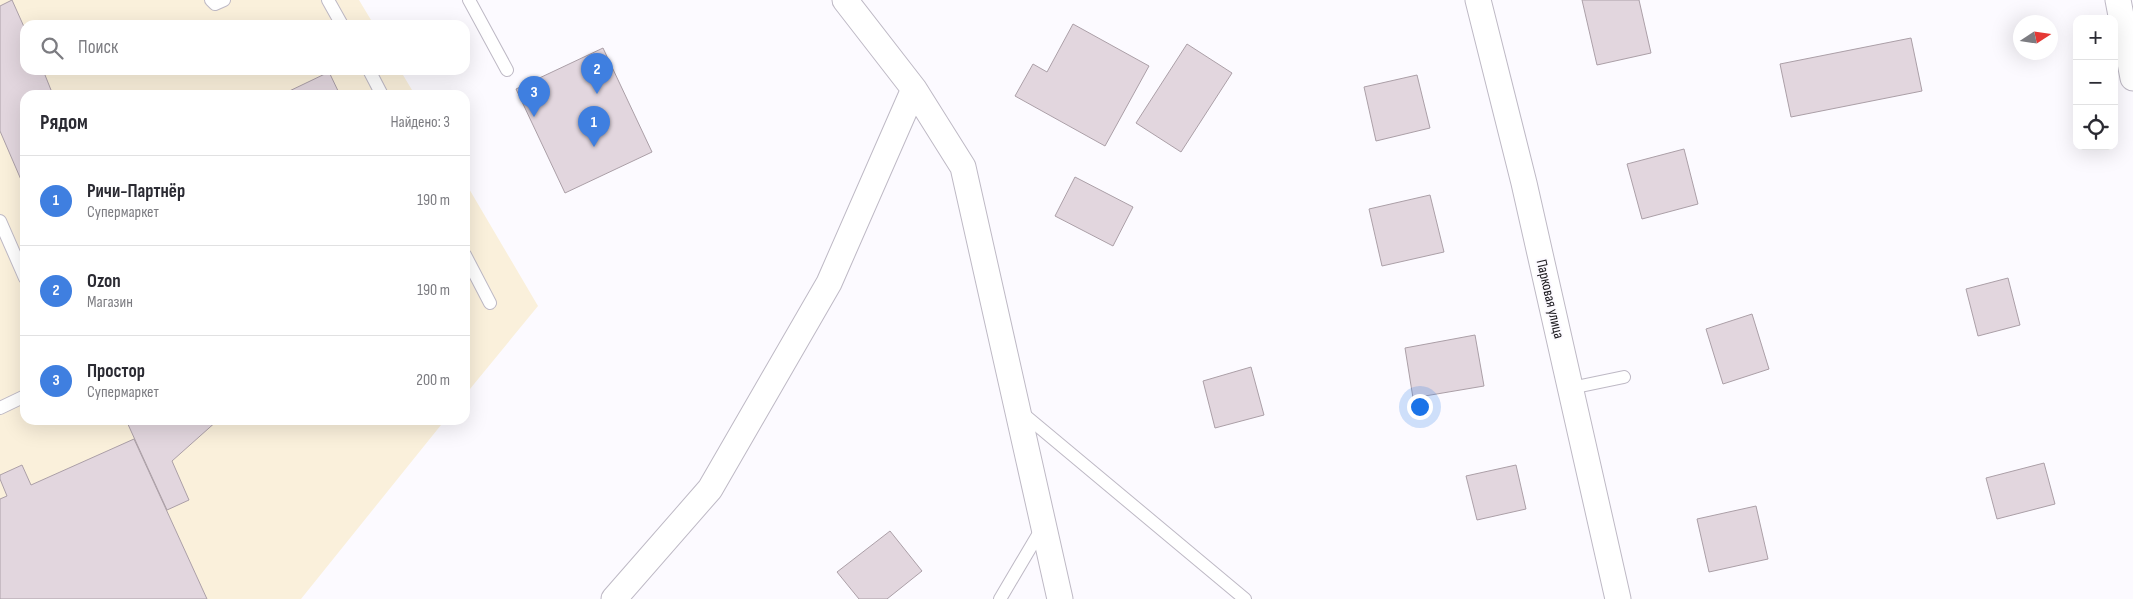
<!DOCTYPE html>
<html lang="ru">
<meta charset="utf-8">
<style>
:root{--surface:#fff;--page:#f7f7f7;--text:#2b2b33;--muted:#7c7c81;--line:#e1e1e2;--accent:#ea580c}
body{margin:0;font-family:"Sofia Sans Condensed",sans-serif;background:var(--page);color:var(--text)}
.controls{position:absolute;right:15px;top:15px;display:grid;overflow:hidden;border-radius:10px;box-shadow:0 5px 20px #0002}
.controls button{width:45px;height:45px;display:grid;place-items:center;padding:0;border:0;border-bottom:1px solid var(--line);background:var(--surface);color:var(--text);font:25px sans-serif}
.compass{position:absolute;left:2013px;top:15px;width:45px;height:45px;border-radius:50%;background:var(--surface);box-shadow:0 5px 20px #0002;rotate:78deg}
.you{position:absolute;left:1419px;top:406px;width:18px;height:18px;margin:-12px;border:4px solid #fff;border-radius:50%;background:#1a73e8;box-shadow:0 0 0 8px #1a73e833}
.badge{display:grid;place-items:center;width:32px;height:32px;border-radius:50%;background:var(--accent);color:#fff;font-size:16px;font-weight:700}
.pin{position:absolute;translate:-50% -41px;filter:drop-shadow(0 1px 2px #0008)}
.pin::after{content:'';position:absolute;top:26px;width:18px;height:15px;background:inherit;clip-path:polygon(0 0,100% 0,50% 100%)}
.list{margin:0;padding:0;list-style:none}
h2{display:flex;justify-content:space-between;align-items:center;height:65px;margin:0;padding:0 20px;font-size:21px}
h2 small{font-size:16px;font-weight:400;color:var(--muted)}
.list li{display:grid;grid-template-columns:32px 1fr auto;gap:15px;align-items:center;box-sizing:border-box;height:90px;padding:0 20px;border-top:1px solid var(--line)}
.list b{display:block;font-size:19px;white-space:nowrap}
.list p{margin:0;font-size:16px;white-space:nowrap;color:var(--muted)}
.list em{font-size:16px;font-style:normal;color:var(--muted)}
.icon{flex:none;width:28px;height:28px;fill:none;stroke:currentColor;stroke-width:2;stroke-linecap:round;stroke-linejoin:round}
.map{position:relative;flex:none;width:2133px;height:599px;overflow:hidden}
.search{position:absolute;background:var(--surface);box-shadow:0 5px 20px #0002;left:20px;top:20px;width:450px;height:55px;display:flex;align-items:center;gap:12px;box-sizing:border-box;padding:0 18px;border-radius:15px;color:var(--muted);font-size:19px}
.panel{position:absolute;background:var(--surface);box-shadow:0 5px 20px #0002;left:20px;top:90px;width:450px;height:335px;border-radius:15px}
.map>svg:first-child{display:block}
</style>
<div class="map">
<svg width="2133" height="599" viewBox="0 0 2133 599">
<rect width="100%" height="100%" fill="#fcfaff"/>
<path fill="#faf0db" d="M 0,0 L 359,0 L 374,25 L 25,25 L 25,70 L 400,70 L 415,95 L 25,95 L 25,420 L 445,420 L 301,599 L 0,599 Z
M 465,182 L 538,306 L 465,395 Z"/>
<path fill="#e2d6de" stroke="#ab9fa7" d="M 12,0 L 25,29 L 25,70 L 43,70 L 53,95 L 25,95 L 25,189 L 0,131 L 0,6 Z
M 1582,0 L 1639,0 L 1651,53 L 1597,65 Z
M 1073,24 L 1149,66 L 1105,146 L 1015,96 L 1033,64 L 1047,72 Z
M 1911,38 L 1922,91 L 1791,117 L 1780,64 Z
M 1187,44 L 1232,73 L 1181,152 L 1136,123 Z
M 603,48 L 652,152 L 565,193 L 516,89 Z
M 329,72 L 340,95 L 281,95 Z
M 1417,75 L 1430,128 L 1376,141 L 1364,87 Z
M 1684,149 L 1698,204 L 1642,219 L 1627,164 Z
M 1075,177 L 1133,207 L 1113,246 L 1055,216 Z
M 1430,195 L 1444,252 L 1382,266 L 1369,209 Z
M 2008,278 L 2020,325 L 1978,336 L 1966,289 Z
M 1752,314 L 1769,369 L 1723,384 L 1706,329 Z
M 1475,335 L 1484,386 L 1413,398 L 1405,348 Z
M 1251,367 L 1264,415 L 1215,428 L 1203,381 Z
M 126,420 L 218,420 L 172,461 L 189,500 L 167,510 Z
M 134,439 L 207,599 L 0,599 L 0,499 L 7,496 L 0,479 L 0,475 L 22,465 L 31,485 Z
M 2044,463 L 2055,504 L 1997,519 L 1986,478 Z
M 1516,465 L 1526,509 L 1477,520 L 1466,476 Z
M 1756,506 L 1768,559 L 1709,572 L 1697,519 Z
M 890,531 L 922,571 L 887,599 L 859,599 L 837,572 Z"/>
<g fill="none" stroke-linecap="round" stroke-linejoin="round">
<defs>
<path id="service" d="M 211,0 L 215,4 L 224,0
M 328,0 L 342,25
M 469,0 L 507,70
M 369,70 L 382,95
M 0,221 L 25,278
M 465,255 L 490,303
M 1571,388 L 1624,377
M 0,408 L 25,396
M 1021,412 L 1245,599
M 1000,599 L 1042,528"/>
<path id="minor" d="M 845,0 L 914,89 L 963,167 L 1060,599
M 1478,0 L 1524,183 L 1618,599
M 2118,0 L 2133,78
M 614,599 L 710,489 L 829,283 L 914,89"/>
</defs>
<use href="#service" stroke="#beb9c5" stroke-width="14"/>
<use href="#minor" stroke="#beb9c5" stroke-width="27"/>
<use href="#service" stroke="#fff" stroke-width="12"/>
<use href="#minor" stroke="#fff" stroke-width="25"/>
</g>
<g text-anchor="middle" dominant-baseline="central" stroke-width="4" stroke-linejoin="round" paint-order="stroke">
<g font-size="15" fill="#1b191e" stroke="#fcfaff">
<text transform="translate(1550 299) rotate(77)">Парковая улица</text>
</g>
</g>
</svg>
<div class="controls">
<button>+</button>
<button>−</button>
<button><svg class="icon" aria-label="locate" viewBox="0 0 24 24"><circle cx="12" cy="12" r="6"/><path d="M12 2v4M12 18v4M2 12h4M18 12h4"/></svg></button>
</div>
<svg class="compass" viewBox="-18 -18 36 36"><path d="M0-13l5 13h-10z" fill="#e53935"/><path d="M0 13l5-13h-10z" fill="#7c7c81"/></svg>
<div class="you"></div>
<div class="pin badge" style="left:594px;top:147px;background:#3f7fe0">1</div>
<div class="pin badge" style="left:597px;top:94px;background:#3f7fe0">2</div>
<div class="pin badge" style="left:534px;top:117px;background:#3f7fe0">3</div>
<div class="search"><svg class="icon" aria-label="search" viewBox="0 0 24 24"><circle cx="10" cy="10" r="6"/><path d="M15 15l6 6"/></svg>Поиск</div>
<section class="panel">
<h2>Рядом<small>Найдено: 3</small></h2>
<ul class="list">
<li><span class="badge" style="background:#3f7fe0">1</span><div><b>Ричи-Партнёр</b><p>Супермаркет</p></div><em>190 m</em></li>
<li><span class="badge" style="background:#3f7fe0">2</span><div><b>Ozon</b><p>Магазин</p></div><em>190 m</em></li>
<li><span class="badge" style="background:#3f7fe0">3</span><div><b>Простор</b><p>Супермаркет</p></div><em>200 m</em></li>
</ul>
</section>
</div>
